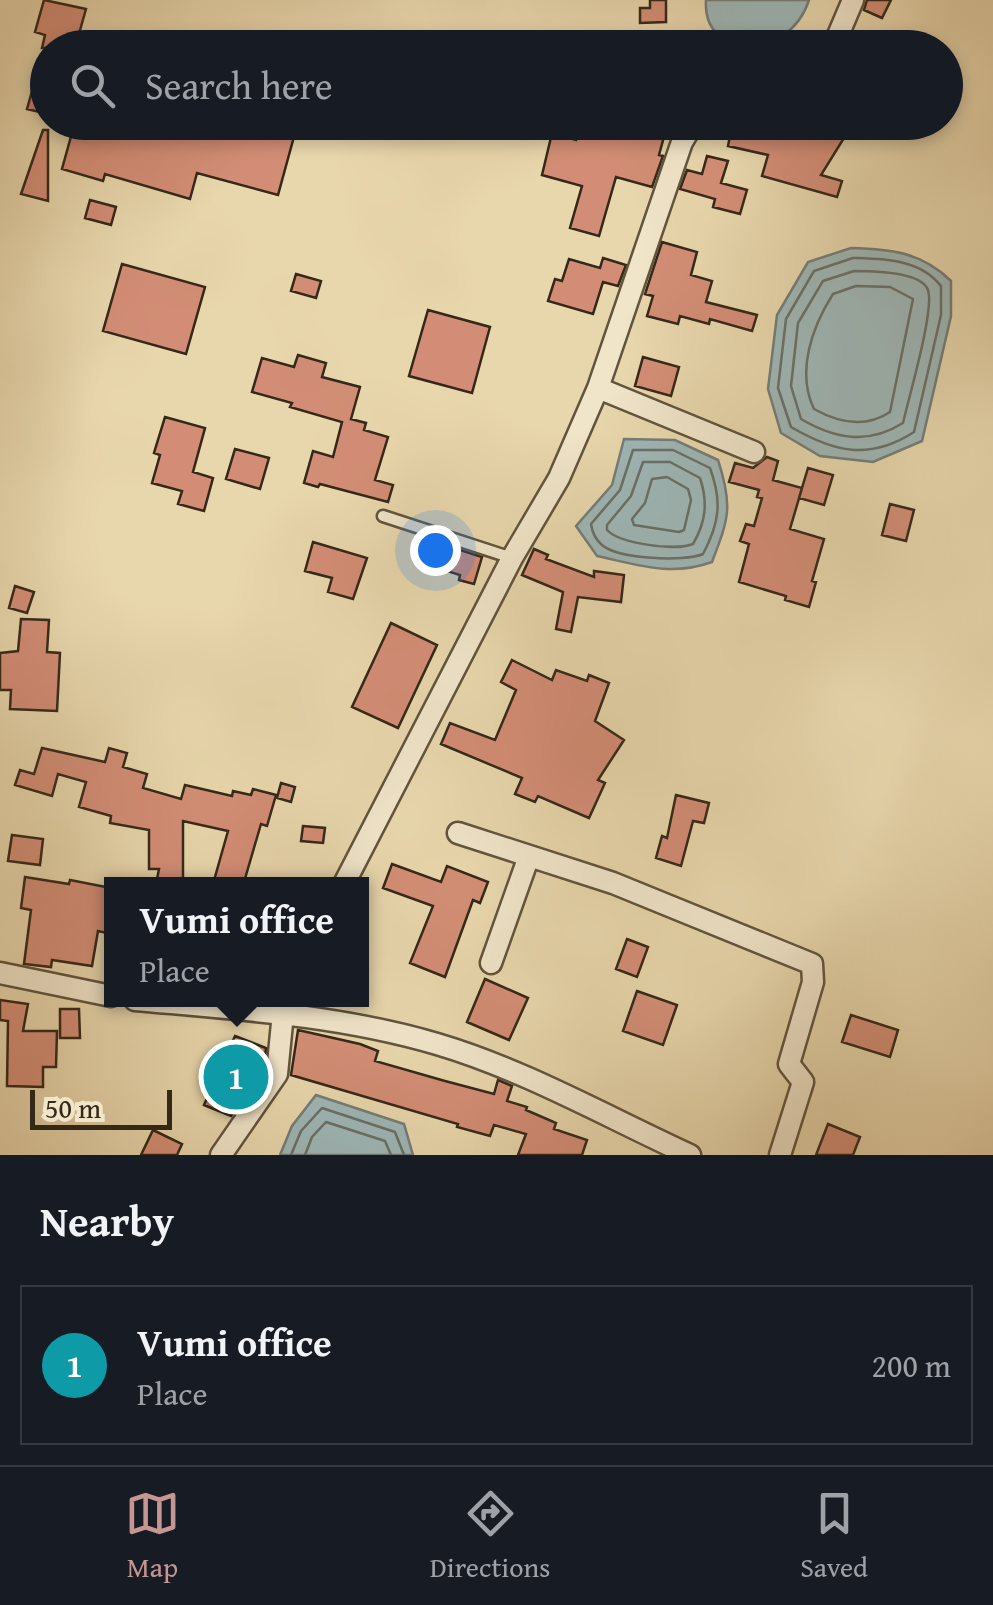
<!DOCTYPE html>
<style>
:root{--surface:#171b24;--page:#20242c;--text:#f1f3f6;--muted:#9ea1a6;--line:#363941;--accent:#c59692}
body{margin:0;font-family:"Gentium Book Plus",serif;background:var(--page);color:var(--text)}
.scale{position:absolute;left:30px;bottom:25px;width:142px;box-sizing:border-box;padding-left:10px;border:5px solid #342818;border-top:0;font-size:28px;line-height:35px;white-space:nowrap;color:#342818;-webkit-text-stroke:8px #f0e4c9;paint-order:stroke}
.you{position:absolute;left:435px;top:550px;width:35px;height:35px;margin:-25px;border:8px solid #fff;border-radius:50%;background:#1a73e8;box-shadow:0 0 0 15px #1a73e833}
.badge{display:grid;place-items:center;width:65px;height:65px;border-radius:50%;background:var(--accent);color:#fff;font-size:32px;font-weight:700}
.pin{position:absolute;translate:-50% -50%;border:5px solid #fff;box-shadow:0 2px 10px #0006}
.popup{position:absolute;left:104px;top:877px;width:265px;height:130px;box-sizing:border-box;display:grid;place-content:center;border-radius:0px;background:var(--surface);filter:drop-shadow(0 2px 8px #0005);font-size:32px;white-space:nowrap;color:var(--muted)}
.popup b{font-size:38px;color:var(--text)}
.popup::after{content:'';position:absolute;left:50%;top:100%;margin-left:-20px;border:20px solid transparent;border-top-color:var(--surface)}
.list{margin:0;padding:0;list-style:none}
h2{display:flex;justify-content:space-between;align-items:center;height:130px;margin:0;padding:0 40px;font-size:42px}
h2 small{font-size:32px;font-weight:400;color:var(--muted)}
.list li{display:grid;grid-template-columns:65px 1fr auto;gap:30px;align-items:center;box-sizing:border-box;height:160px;margin:0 20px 20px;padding:0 20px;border:2px solid var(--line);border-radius:0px}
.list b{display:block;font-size:38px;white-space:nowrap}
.list p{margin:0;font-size:32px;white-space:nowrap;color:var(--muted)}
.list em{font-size:32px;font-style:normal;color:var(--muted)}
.icon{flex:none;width:55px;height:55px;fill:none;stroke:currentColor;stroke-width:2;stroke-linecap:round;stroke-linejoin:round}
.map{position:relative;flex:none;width:993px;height:1155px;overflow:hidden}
.search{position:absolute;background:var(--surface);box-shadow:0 5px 15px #0003;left:30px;right:30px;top:30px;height:110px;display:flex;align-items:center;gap:25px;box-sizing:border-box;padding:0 35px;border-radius:55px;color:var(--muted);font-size:38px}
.sheet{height:310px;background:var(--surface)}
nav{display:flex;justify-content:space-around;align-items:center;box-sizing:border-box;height:140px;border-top:2px solid var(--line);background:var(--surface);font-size:28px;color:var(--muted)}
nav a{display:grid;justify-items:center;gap:5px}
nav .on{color:var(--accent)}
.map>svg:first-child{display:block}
</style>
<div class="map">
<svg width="993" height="1155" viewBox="0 0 993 1155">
<rect width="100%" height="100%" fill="#e8d6ac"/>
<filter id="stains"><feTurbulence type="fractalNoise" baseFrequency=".002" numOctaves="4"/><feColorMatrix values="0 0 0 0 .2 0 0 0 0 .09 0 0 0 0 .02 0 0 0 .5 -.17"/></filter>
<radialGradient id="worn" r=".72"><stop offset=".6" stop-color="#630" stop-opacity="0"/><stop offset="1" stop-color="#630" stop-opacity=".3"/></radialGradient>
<path fill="#9eb6b6" stroke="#747d77" stroke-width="2.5" d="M 706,0 L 809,0 C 789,62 702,61 706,0 Z
M 851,248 C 890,249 922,252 951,281 L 951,316 L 922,441 L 873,462 L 820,456 L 781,433 L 768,389 L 777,315 L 808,262 Z
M 624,439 L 675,440 L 718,460 C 733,506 729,518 712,562 C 670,577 639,565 597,556 L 576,526 L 612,485 Z
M 316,1095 L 404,1124 L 413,1155 L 280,1155 L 292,1126 Z"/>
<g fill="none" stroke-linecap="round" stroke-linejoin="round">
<path stroke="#696f67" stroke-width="2.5" d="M 853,258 C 885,259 920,259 941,286 L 941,315 L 914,432 C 869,461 834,452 791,427 L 778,388 L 786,319 L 814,271 Z
M 854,271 C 870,271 921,271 928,290 C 935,309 908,400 903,423 C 868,445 835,439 801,419 L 791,386 L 798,323 L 823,281 Z
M 856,286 L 890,287 L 913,299 L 890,412 C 866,428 839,423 814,409 C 796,372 812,327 833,294 Z
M 633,450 L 673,450 L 710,468 C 722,501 720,522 703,554 C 684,562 618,559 602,545 C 595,539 592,531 591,524 L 620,490 Z
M 643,462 L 670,462 L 700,478 C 708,502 706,522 693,544 C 676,551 620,544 607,530 L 607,525 L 631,496 Z
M 667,477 L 688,489 L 691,500 L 684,530 L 679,532 L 634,525 L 632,519 L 645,503 L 652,479 Z
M 291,1155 L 301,1131 L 322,1108 L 395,1132 L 404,1155
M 305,1155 L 312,1137 L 326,1122 L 385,1141 L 391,1155"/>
</g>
<path fill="#d38d76" stroke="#342818" stroke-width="2.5" d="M 44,0 L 86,9 L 75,48 L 42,48 L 45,35 L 35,32 Z
M 650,0 L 666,0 L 666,22 L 640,23 L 640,8 L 650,8 Z
M 867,0 L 891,0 L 882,18 L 864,10 Z
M 43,52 L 48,53 L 48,114 L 27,109 Z
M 75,122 L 298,122 L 278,195 L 197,173 L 190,199 L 105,174 L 103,181 L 62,169 Z
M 605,122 L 668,122 L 659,155 L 663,156 L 652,187 L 616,177 L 599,236 L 570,228 L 582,186 L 542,175 L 552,133 L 576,140 L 580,126 L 603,132 Z
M 769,122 L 846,122 L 839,135 L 844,138 L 821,175 L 842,181 L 837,197 L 762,176 L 768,155 L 728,146 L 731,131 L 761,137 Z
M 43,130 L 48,130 L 48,201 L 21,194 Z
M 707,156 L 728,161 L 721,183 L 747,190 L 740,214 L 713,207 L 715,199 L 680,189 L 687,170 L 702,174 Z
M 90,200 L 116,207 L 111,225 L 85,218 Z
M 662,242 L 697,252 L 691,275 L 712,281 L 706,302 L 757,315 L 752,331 L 710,319 L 709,324 L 680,316 L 678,324 L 647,316 L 653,296 L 645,294 Z
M 603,258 L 626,265 L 618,286 L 603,282 L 593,314 L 548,301 L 555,279 L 562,281 L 569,259 L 600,268 Z
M 122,264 L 205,287 L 186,354 L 103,331 Z
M 296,274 L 321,281 L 316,298 L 291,291 Z
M 428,310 L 490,327 L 472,393 L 409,376 Z
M 298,355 L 326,363 L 322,377 L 360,387 L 351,419 L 366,423 L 364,430 L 388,437 L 375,480 L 393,485 L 388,502 L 320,484 L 318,487 L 304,483 L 313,451 L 333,457 L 342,422 L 290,407 L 292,403 L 252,392 L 262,358 L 294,367 Z
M 643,357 L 679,367 L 671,396 L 635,386 Z
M 165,417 L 205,428 L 193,472 L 213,478 L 204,511 L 178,504 L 182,491 L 152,483 L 160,455 L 154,453 Z
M 235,449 L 269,458 L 260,489 L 226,479 Z
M 767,457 L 778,461 L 773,480 L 802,488 L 790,529 L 824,539 L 812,581 L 816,582 L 809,607 L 785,600 L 786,596 L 739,582 L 749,544 L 740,541 L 746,524 L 754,526 L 762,498 L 757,497 L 759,490 L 729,482 L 735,463 L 753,468 Z
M 808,468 L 833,475 L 824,505 L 799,498 Z
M 890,504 L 914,510 L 906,541 L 882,535 Z
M 426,539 L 482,557 L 474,584 L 459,580 L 460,575 L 419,562 Z
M 313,542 L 367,558 L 353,599 L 328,592 L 332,578 L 305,571 Z
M 534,549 L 548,555 L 546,559 L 594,577 L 594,571 L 624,575 L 621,602 L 578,597 L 571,632 L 556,629 L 563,592 L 522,575 Z
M 15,586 L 34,592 L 27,613 L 9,608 Z
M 21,619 L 49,620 L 47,652 L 60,653 L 57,711 L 10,709 L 11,690 L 0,690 L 0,653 L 18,651 Z
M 391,623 L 437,645 L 398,728 L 352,707 Z
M 512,660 L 552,680 L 556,670 L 587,681 L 589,675 L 609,683 L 595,721 L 624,740 L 598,780 L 605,783 L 589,818 L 538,796 L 535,802 L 515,794 L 522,778 L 441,744 L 450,723 L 495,740 L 516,690 L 501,682 Z
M 42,748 L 105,762 L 109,748 L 127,753 L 123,767 L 147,774 L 143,788 L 181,799 L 185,785 L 232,796 L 233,791 L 251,795 L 253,789 L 276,795 L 267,826 L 261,824 L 244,882 L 232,879 L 232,884 L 213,884 L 228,831 L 183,821 L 183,884 L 156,884 L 159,869 L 149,869 L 149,830 L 110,823 L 111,816 L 79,807 L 86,782 L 58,774 L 52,796 L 15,785 L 20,770 L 34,774 Z
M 281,783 L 295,787 L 291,802 L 277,798 Z
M 676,795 L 709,803 L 704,823 L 693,821 L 681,866 L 656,858 L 662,836 L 667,838 Z
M 303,826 L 325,828 L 323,843 L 301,841 Z
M 12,835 L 43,839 L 40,865 L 8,861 Z
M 392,864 L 441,882 L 447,866 L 488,882 L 480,903 L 473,900 L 445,977 L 410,963 L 433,906 L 383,888 Z
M 25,877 L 69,884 L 70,880 L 111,888 L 111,934 L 98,931 L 92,966 L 52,960 L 51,967 L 24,964 L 31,910 L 21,908 Z
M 627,939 L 648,947 L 637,977 L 616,969 Z
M 485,979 L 528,998 L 509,1040 L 467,1022 Z
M 637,991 L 677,1005 L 663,1045 L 623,1031 Z
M 0,1000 L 28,1004 L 23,1031 L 57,1031 L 56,1067 L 43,1067 L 43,1087 L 7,1086 L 8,1021 L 0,1020 Z
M 60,1009 L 79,1009 L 80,1038 L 60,1038 Z
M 851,1015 L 898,1030 L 890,1057 L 842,1042 Z
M 298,1030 L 360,1044 L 378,1051 L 375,1061 L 445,1081 L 494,1094 L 498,1080 L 512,1086 L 507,1101 L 527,1107 L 526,1110 L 556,1123 L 554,1129 L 587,1140 L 582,1155 L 518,1155 L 526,1134 L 494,1125 L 490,1136 L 457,1127 L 458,1124 L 291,1075 Z
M 235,1036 L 266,1048 L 264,1068 L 261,1067 L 231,1116 L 204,1105 Z
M 828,1124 L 860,1137 L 853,1155 L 816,1155 Z
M 153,1130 L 182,1144 L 177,1155 L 141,1155 Z"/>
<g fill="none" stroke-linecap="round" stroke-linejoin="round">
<defs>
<path id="service" d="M 383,516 L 512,558"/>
<path id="minor" d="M 820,48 L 836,40 L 853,0
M 598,388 L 754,452
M 458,833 L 613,883 L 812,964 L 813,982 L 789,1064 L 803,1082 L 780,1155
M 344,884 L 512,558 L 559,478 L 598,388 L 682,142 L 694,122
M 491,963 L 529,856
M 0,973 L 111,996
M 135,1000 C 236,1009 339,1015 437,1044 C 525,1070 607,1117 690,1155
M 221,1155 L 277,1074 L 283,1013 L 289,1000"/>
</defs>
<use href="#service" stroke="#61543d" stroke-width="15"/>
<use href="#minor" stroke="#61543d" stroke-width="25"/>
<use href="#service" stroke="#f0e4c9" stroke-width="10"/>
<use href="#minor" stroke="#f0e4c9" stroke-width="20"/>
</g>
<rect width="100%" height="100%" filter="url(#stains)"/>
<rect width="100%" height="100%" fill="url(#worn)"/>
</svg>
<div class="scale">50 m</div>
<div class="you"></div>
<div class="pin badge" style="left:236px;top:1077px;background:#0f9aa8">1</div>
<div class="popup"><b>Vumi office</b>Place</div>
<div class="search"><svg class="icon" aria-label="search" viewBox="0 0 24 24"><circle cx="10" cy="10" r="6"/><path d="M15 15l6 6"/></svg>Search here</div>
</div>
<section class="sheet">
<h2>Nearby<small></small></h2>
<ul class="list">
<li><span class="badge" style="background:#0f9aa8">1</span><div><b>Vumi office</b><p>Place</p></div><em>200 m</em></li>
</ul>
</section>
<nav>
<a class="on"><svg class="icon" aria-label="map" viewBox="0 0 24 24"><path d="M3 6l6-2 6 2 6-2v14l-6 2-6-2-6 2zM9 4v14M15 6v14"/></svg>Map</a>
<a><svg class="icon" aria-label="directions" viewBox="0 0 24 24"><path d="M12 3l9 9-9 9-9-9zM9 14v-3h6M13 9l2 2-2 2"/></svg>Directions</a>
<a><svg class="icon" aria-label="saved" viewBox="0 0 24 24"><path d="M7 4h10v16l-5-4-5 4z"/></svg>Saved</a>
</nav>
